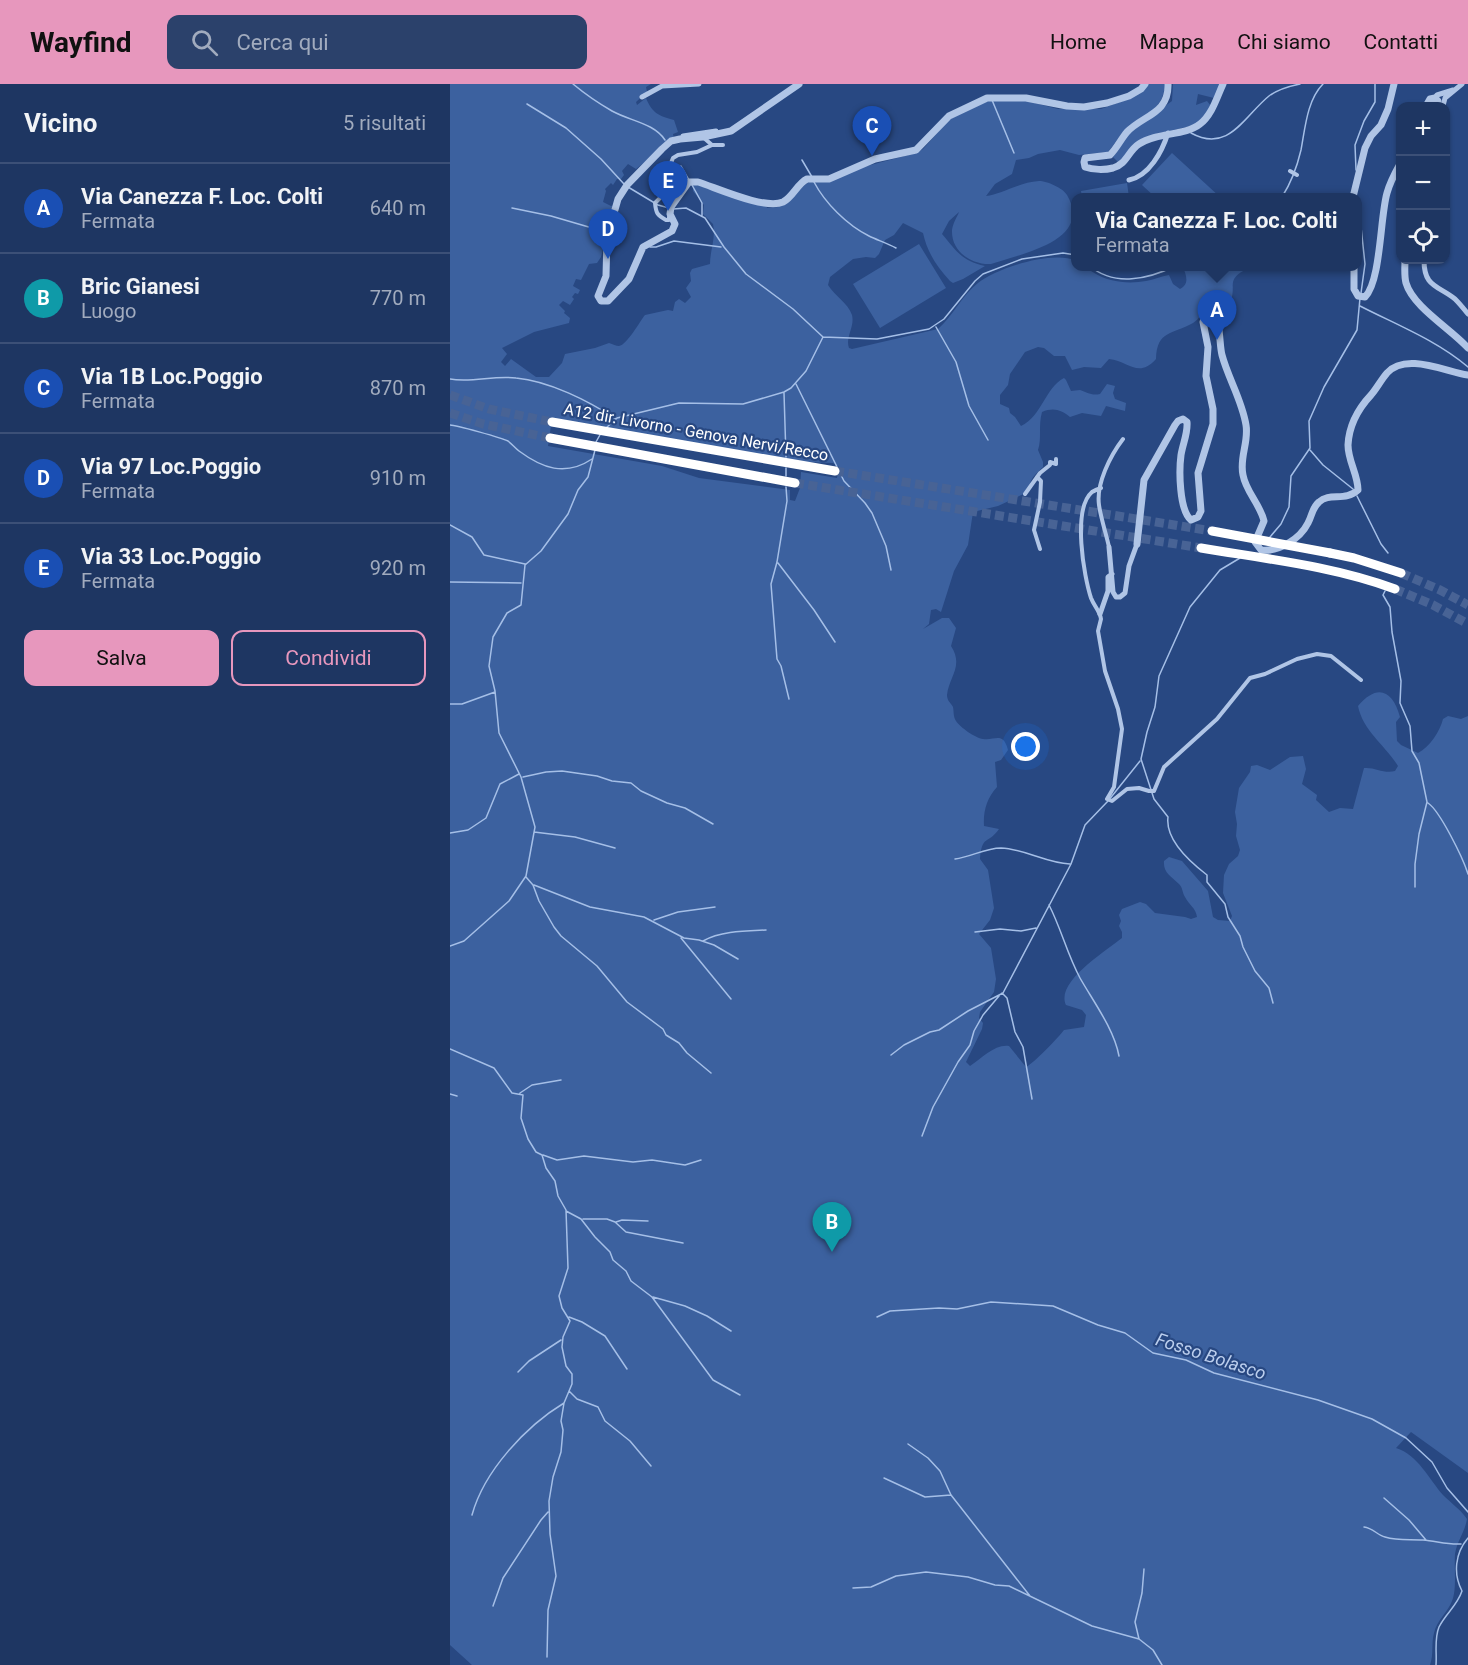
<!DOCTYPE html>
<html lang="it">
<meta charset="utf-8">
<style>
:root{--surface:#1e3662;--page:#2b416b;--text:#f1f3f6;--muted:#a1abbe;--line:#3c5077;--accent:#e797bd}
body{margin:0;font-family:Roboto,sans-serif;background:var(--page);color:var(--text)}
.controls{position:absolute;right:18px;top:18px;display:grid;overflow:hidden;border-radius:12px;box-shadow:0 2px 4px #0004}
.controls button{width:54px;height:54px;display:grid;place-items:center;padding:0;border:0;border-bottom:2px solid var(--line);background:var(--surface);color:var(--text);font:30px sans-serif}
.you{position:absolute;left:576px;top:663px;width:21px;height:21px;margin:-15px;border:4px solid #fff;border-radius:50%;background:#1a73e8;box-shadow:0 0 0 9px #1a73e833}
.badge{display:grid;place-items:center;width:39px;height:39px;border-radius:50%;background:var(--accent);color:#fff;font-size:20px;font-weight:700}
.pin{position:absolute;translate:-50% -50px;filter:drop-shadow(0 2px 3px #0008)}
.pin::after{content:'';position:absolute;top:32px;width:21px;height:18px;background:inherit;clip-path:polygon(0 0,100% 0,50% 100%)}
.popup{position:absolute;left:621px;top:109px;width:291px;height:78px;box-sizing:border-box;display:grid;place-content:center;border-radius:12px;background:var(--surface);filter:drop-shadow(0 2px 4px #0005);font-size:20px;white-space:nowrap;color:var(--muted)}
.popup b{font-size:22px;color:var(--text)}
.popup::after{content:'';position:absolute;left:50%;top:100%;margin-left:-12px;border:12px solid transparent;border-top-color:var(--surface)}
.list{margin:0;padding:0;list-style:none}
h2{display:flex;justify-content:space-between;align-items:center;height:78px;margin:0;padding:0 24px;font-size:26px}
h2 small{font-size:20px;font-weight:400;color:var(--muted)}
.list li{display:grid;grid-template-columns:39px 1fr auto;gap:18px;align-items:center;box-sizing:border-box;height:90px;padding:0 24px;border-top:2px solid var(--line)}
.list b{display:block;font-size:22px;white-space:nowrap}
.list p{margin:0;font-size:20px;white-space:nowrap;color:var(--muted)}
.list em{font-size:20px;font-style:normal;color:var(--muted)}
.actions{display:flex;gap:12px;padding:18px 24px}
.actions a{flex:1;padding:14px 0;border:2px solid var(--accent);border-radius:12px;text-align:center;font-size:21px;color:var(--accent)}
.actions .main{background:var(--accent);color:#111}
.icon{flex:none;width:33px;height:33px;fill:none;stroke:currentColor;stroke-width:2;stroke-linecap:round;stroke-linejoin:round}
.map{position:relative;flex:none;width:1018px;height:1581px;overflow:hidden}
header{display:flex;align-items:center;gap:36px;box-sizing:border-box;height:84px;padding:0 30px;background:var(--accent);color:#111}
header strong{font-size:28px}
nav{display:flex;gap:33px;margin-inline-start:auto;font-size:21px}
.search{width:420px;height:54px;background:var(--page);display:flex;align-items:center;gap:15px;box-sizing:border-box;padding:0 21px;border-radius:12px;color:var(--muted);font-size:22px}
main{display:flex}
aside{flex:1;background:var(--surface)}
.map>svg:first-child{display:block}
</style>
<header>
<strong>Wayfind</strong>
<div class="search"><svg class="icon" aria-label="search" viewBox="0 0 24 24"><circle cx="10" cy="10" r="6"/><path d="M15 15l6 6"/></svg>Cerca qui</div>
<nav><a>Home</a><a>Mappa</a><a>Chi siamo</a><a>Contatti</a></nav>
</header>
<main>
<aside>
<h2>Vicino<small>5 risultati</small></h2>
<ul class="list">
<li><span class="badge" style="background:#1a4fb4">A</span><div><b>Via Canezza F. Loc. Colti</b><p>Fermata</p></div><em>640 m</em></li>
<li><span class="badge" style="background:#0f9aa8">B</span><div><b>Bric Gianesi</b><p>Luogo</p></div><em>770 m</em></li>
<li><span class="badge" style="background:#1a4fb4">C</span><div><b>Via 1B Loc.Poggio</b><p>Fermata</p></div><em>870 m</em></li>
<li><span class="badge" style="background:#1a4fb4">D</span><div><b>Via 97 Loc.Poggio</b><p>Fermata</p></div><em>910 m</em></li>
<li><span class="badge" style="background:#1a4fb4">E</span><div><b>Via 33 Loc.Poggio</b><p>Fermata</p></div><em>920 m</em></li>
</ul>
<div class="actions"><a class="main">Salva</a><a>Condividi</a></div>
</aside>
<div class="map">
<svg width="1018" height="1581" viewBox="0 0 1018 1581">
<rect width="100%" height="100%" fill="#284882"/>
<path fill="#3c619f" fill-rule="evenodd" d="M 0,0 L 201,0 L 196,3 L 197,8 L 186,18 L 187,21 L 196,14 C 202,29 209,32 224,36 L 228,48 L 223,50 L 224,55 L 186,85 L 178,80 L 172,87 L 174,91 L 171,95 L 167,95 L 163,101 L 161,99 L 155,105 L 156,107 L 153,118 L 161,122 L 165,121 L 163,130 L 160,131 L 146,157 L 149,160 L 152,149 L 157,151 L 151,173 L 147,179 L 139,180 L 131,196 L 126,195 L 123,202 L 130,206 L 128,210 L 125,209 L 122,213 L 124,215 L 120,221 L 113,217 L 109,221 L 115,227 L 114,229 L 120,234 L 119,239 L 84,248 L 52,264 L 57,270 L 51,278 L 55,282 L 61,275 L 86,293 L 99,293 L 112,279 L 115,270 L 145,264 L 159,259 C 163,260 166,262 169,262 C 177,261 190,237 195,231 L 218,226 L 223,227 L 225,218 L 229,215 L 235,219 L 241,213 L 236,204 L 241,197 L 240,189 L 242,185 L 260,180 C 260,166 266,155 263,140 L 253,130 L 254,121 L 243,107 L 243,100 L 316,120 L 317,124 L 328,123 L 360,97 L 466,69 L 473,65 L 498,37 L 510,29 L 538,17 L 577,17 L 608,25 L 651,25 L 670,18 L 698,0 L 715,0 C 713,29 693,29 676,45 C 669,52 664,61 658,68 L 629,71 L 610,66 L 588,70 L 579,74 L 566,76 L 562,90 L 545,100 L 536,112 C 552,110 570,98 589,97 C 597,97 613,104 617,111 C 644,157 570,170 541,180 C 522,181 501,168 502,146 C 503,139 507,133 509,128 L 499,137 L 492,150 C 506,166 511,177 535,182 L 513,195 L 503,199 L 500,197 C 487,183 477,168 473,149 L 453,139 L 444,151 L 435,156 L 429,170 L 425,174 L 416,173 L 403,175 L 380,193 L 378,201 C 385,212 398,219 402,231 C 405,243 395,253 399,264 L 402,265 L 488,245 C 503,232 512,211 528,199 C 547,184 603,166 626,177 L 626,182 C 640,183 648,194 661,196 C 672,199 685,199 696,197 C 704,196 711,192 719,191 L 723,200 L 730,205 C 740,200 736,191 733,183 L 801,183 C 773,196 788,200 780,219 L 775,222 L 772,230 L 769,232 L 761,225 C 751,228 750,235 743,239 C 722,251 707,246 706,275 C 688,295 679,277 659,275 L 651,284 L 634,283 L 622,286 L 615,272 L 604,272 L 594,264 L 588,263 L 575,268 L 560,290 L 558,301 L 550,311 L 550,320 L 559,324 L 560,329 L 565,333 L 571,342 C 592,332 595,304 614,294 L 616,296 L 621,307 L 630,306 C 637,308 641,312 650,310 L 657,300 L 665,302 L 663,309 L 665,315 L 676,319 L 675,327 L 656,322 L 651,332 L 632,329 L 620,333 C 611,326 604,323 592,328 C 588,342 592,354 588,366 L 593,378 L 593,383 C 585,391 578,396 580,407 L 548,422 L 523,428 L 518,461 L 504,487 L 491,528 L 486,525 L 481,526 L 479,540 L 473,545 L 492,534 L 499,534 L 506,544 L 501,562 C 514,582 499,593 497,611 C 497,617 501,619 503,623 C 504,628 503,632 506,637 C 510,643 525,654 533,655 C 545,657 553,647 558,666 L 551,676 L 545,678 L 547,703 C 537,714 533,727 534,742 L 549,745 C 538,761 532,750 530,775 L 538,786 L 544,824 L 540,836 L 529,850 L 541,864 L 546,895 L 544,908 L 530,928 L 529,934 L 533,939 L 532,945 L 516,978 L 520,982 C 532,974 545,960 559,962 L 576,983 C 583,980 609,953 614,946 L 634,943 L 636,931 L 632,926 L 616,921 C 605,898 656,867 672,854 L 672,848 L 669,842 L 671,837 L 669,831 L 672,825 L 690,818 L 696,820 L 705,829 L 735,833 L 741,835 L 747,833 C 746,824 739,821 735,813 C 732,808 733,804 729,800 C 721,792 713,789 714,777 L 719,773 L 732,777 L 758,807 L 763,833 L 768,836 L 780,837 L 782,832 L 773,809 L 774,791 L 779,780 L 788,772 L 790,766 L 786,752 L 787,740 L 785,728 L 789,704 L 800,688 L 801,682 L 807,681 L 820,686 L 840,673 L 853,672 L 856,685 L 852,700 L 867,711 L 866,716 L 879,728 L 890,724 L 903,725 L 914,684 C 925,683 934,690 945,687 L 948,682 C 935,661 913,647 908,622 C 927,599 943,606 950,633 L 946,638 L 947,657 L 951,661 L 968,669 C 980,663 990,647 993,635 L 998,632 L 1011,635 L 1018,632 L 1018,1389 L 961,1348 L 946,1364 C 968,1371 979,1395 993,1411 C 1001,1419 1011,1426 1017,1435 C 1015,1448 1007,1457 1005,1470 C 1004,1483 1007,1505 1002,1517 C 998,1528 987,1536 984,1549 C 981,1560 984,1570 980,1581 L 22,1581 L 0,1561 ZM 102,335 L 356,378 L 383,379 L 389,383 L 387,394 L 351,388 L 350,404 L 345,417 L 340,416 L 340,406 L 249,394 L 212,382 L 98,362 Z
M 723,0 L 770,0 L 764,14 L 748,10 L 746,21 L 757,17 L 761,22 C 759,26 757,31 754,34 C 741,47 709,45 691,56 C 682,62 678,74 668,78 L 663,73 L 680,48 L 722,17 Z
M 722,69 L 770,113 L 705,113 L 692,101 Z
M 677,99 L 679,113 L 632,113 L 631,107 Z
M 469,160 L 496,204 L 430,244 L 403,200 Z"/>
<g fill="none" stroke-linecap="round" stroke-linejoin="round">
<path stroke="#a5bfe7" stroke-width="1.5" d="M 123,0 C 135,10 148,19 162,27 C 180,37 204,39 215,56
M 542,16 L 564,69
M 77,20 L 116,44 L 151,75 L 174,100
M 741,49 C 779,70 795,31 819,12 C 827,6 840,2 850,0
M 352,76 L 362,93
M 231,82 L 239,96
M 906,86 L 905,61 L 914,37 L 925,18 L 925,0
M 364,98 C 375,119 397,141 419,152 C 427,156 437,159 446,164
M 242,101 L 252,119 L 252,132
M 178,103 L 208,121 L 219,124
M 832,113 C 841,99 847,83 851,66 C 855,45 857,16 873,0
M 908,115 L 915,180 L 911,209
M 62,124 L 101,132 L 149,146
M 223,125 L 236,124 L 255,134 L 274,163 L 296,190 L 343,225 L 373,253 L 427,255 L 479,245 L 494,235 L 525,197 L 533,190 L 572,175 L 613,169 L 626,171
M 200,163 L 206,163 L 224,157 L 271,163
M 640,182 C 664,203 699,195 725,182
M 910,222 C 947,241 986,256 1018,283
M 486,243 L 506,278 L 519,322 L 538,356
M 0,295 C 22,299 44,291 66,294 C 99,297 139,317 166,335
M 346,300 L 394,397 L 415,419 L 422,429 L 436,462 L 441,486
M 334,309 L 336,373
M 0,341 C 6,341 52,354 58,357 C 62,360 65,364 69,367 C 92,384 115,393 142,375
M 156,344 L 167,334 L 229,319 L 293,320 L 334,308 L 341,304 L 356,287 L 373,253
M 146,358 L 151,349
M 860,366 L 873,381 L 903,405
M 336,384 L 336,392
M 336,403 L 337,417 L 327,478 L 321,500 L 327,575 L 331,582 L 339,615
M 907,412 L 931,460 L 938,469
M 0,441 L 22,453 L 34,471 L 75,480
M 820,453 L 831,440 L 839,423 L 841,392 L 860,364 L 859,337 L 874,303 L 907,246 L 910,214
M 790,474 L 770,486 L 740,523 L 709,592 L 705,623 L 697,648 L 691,675 L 704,715 L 718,733 C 715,756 740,778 757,791 L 757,798 L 775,820 L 778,833 L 790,852 L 793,863 L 805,887 L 819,904 L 823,919
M 328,479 L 364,526 L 385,558
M 0,498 L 71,499
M 935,507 L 933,511 L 940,523 L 942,548 L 951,597 L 950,619 L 960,642 L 962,667 L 969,679 L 977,718 L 969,750 L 965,780 L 965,803
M 0,620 L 12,620 L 45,608
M 73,693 L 96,688 L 112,687 L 147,692 L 162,697 L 181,699 L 191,707 L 217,719 L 235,724 L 263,740
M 978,719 C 990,727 1013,774 1018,790
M 84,748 L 125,753 L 165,764
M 0,749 L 18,746 L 36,734 L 50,700 L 69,690
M 505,775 C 521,773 535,764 551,764 C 575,765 596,779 620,780
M 76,793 L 83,801 L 89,817 L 104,843 L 111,852 L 147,882 L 177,918 L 213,945 L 216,951 L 229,959 L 237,969 L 261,989
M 84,801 L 140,823 L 194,833 L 234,854 L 249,856 L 264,861 L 288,875
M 599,821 C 611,844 617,870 630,894 C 643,917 664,945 669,972
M 204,836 L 228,828 L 265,823
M 525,848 L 550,845 L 571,847 L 586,844
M 231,854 L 281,915
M 253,857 C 271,847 295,847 316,846
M 0,862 L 14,857 L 59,817 L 76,792 L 85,743 L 71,693 L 49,649 L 45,607 L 39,582 L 43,553 L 57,529 L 71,521 L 75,481 L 91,467 L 118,430 L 128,406 L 138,393 L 145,366
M 552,909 L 557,914 L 565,948 L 573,963 L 582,1015
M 0,965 L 44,984 L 62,1009 L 73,1011 L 71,1034 L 78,1055 L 86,1068 L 92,1071 L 96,1084 L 105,1097 L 108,1112 L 116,1126 L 118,1184 L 109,1212 L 112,1224 L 120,1237 L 113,1253 L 112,1263 L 116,1282 L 122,1290 L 122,1300 L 114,1319 L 111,1337 L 113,1346 L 111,1368 L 103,1393 L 99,1417 L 100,1450 L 106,1492 L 98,1526 L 97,1573
M 441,971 L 454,961 L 480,948 L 489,946 L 518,927 L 553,909 L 621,780 L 635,741 L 658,717 L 690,677
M 70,1009 L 82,1001 L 111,996
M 0,1010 L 7,1012
M 472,1052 L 483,1023 L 508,978 L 520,961 L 524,947 L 533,931 L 549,912
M 93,1071 L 107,1076 L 134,1072 L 183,1078 L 202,1076 L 235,1081 L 251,1076
M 116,1127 L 131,1135 L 145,1153 L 160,1168 L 163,1176 L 176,1187 L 181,1197 L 202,1213 L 263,1296 L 290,1311
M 133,1135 L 157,1135 L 165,1138 L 176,1148 L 233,1159
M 166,1138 L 172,1136 L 198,1137
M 203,1213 L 235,1222 L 257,1232 L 281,1247
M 119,1233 L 132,1238 L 155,1252 L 177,1285
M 427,1233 L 440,1227 L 489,1224 L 507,1225 L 541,1218 L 603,1222 L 648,1241 L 675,1249 L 703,1269 L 736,1276 L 764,1289 L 868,1316 L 922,1335 L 956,1354 L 982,1378 L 997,1404 L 1018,1428
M 68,1288 L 79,1277 L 111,1256
M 119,1307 L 127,1315 L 148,1323 L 155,1337 L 180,1357 L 201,1382
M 458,1360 L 478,1374 L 490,1387 L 501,1411 L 580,1512
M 434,1394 L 475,1413 L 501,1411
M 934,1414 L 959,1436 L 976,1456
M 22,1431 C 34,1387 76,1342 114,1319
M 914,1443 C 923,1444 927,1451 935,1453 C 948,1457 960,1455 973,1456 C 986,1457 998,1461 1011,1460
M 403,1504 L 421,1503 L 446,1492 L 476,1488 L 518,1493 L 545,1501 L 559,1502 L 642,1542 L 689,1555 L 703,1566 L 712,1581
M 43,1522 L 53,1494 L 91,1436 L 98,1428
M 689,1555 L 685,1538 L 692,1509 L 694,1485
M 986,1581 C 987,1569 984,1555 989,1543 C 996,1529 1007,1522 1012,1507 C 1003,1490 1005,1469 1018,1454"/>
<path stroke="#486395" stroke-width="9" stroke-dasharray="9 4.5" stroke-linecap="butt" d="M 0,311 L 39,325 L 102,338
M 0,329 L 33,340 L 100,354
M 385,387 L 762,447
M 345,399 L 751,464
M 951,489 L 990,506 L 1018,521
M 945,505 L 983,521 L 1018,540"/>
<path stroke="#b0c5e6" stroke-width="4" d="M 254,54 L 262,61 L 273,61
M 840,87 L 847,91
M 219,133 L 219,136 L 216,136 C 207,131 206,129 205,119 L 214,110 L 216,91 L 223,74 L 228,71 L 247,68 L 262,61
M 587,393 L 591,397 L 590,418 L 584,446 L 590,465
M 651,404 C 648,405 645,406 642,408 C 622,425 634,493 641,514 C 644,522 650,527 651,535 L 648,547 L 655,587 L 668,625 L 672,645 L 664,703 L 657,715 L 662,717 L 677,705 L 689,704 L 699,707 L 704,707 L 714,683 L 767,635 L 800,594 L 815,590 L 847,575 L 867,570 L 881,572 L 911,596
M 575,410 L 590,389 L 600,381 L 600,378 L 606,380 L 606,375
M 659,463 C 656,449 651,435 649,421 C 646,400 660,372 673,355"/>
<path stroke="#b0c5e6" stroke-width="5" d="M 192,13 L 212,2 L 249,0
M 985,14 L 987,11 L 1003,6
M 993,22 L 995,14 L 1012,0
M 233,52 L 266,47
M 679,96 C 699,92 712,68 718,49
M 974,176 C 974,203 987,201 1005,215 C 1009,219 1014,225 1018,230
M 659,463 L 663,508 L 666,513 L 670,513 L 675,509 L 679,482 L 687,460
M 650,530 L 658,507 L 658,493 L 662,490"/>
<path stroke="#b0c5e6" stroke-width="7" d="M 349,0 L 281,47 L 253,53 L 230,55 L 221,57 L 212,65 L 177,101 L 168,115 L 157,154 L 156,192 L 148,212 L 151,217 L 158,217 L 179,195 L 193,163 L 222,147 L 225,140 L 220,130 L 221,123 L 239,98 L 248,98 C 267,104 315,126 333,118 C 343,113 347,100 357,95 L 379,95 L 425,75 L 466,66 L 499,32 L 537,14 L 576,14 L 617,22 L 634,23 L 657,19 L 679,12 L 691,5 L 695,0
M 718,0 C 719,30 693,31 677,48 C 671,55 667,64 660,71 L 635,74 L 634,78 L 635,83 C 643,86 655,86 663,84 C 677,80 678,67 689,60 C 707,48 735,52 750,40 C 762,31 767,13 773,0
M 976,22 L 980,15 L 985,14 L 988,17 L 988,22
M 903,113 L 915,64 L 921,52 L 931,41 L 938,25 L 944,0
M 955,176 C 955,183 954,192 956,199 C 963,223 1001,245 1018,264
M 904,182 L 904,205 L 908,212 L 915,213 C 931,197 930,133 937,109 C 940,98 945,89 950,80
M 687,460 L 694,396 L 725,341 L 728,337 L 733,335 L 737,338 C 738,349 733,359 731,371 C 729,386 729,426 741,436 L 748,433 L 751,427 L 748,389 L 763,340 L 763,325 L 756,292 L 758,263 L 753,238 L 756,231 L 763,231 C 771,237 769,260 772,271 C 778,294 792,316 796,341 C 799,358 789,374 793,391 C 796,408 810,420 814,437 L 805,458 L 811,466 C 829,468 850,455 858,439 C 862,432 862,424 869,418 C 880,408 895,418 908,406 C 908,391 898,377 898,361 C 899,341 907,326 921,311 C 927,304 931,296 937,289 C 956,268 996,288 1018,291"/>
<path stroke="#fff" stroke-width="9" d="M 102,338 L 385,387
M 100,354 L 345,399
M 751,464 C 816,475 883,482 945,505
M 880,469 L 904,474 L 951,489"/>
<path stroke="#fff" stroke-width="9" d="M 762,447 L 880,469"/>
</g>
<g text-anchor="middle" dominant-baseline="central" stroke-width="4.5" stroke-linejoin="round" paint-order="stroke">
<g font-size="16" fill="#fff" stroke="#284882">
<text transform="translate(246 348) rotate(10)">A12 dir. Livorno - Genova Nervi/Recco</text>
</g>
<g font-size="18" font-style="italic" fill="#bccfee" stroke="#284882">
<text transform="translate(761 1272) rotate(18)">Fosso Bolasco</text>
</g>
</g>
</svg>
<div class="controls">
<button>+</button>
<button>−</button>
<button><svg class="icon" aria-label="locate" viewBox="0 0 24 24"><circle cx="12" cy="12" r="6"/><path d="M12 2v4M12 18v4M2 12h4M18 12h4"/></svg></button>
</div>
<div class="you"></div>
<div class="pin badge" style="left:767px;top:256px;background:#1a4fb4">A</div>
<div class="popup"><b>Via Canezza F. Loc. Colti</b>Fermata</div>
<div class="pin badge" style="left:382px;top:1168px;background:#0f9aa8">B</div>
<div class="pin badge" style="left:422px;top:72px;background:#1a4fb4">C</div>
<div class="pin badge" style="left:158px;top:175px;background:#1a4fb4">D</div>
<div class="pin badge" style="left:218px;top:127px;background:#1a4fb4">E</div>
</div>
</main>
